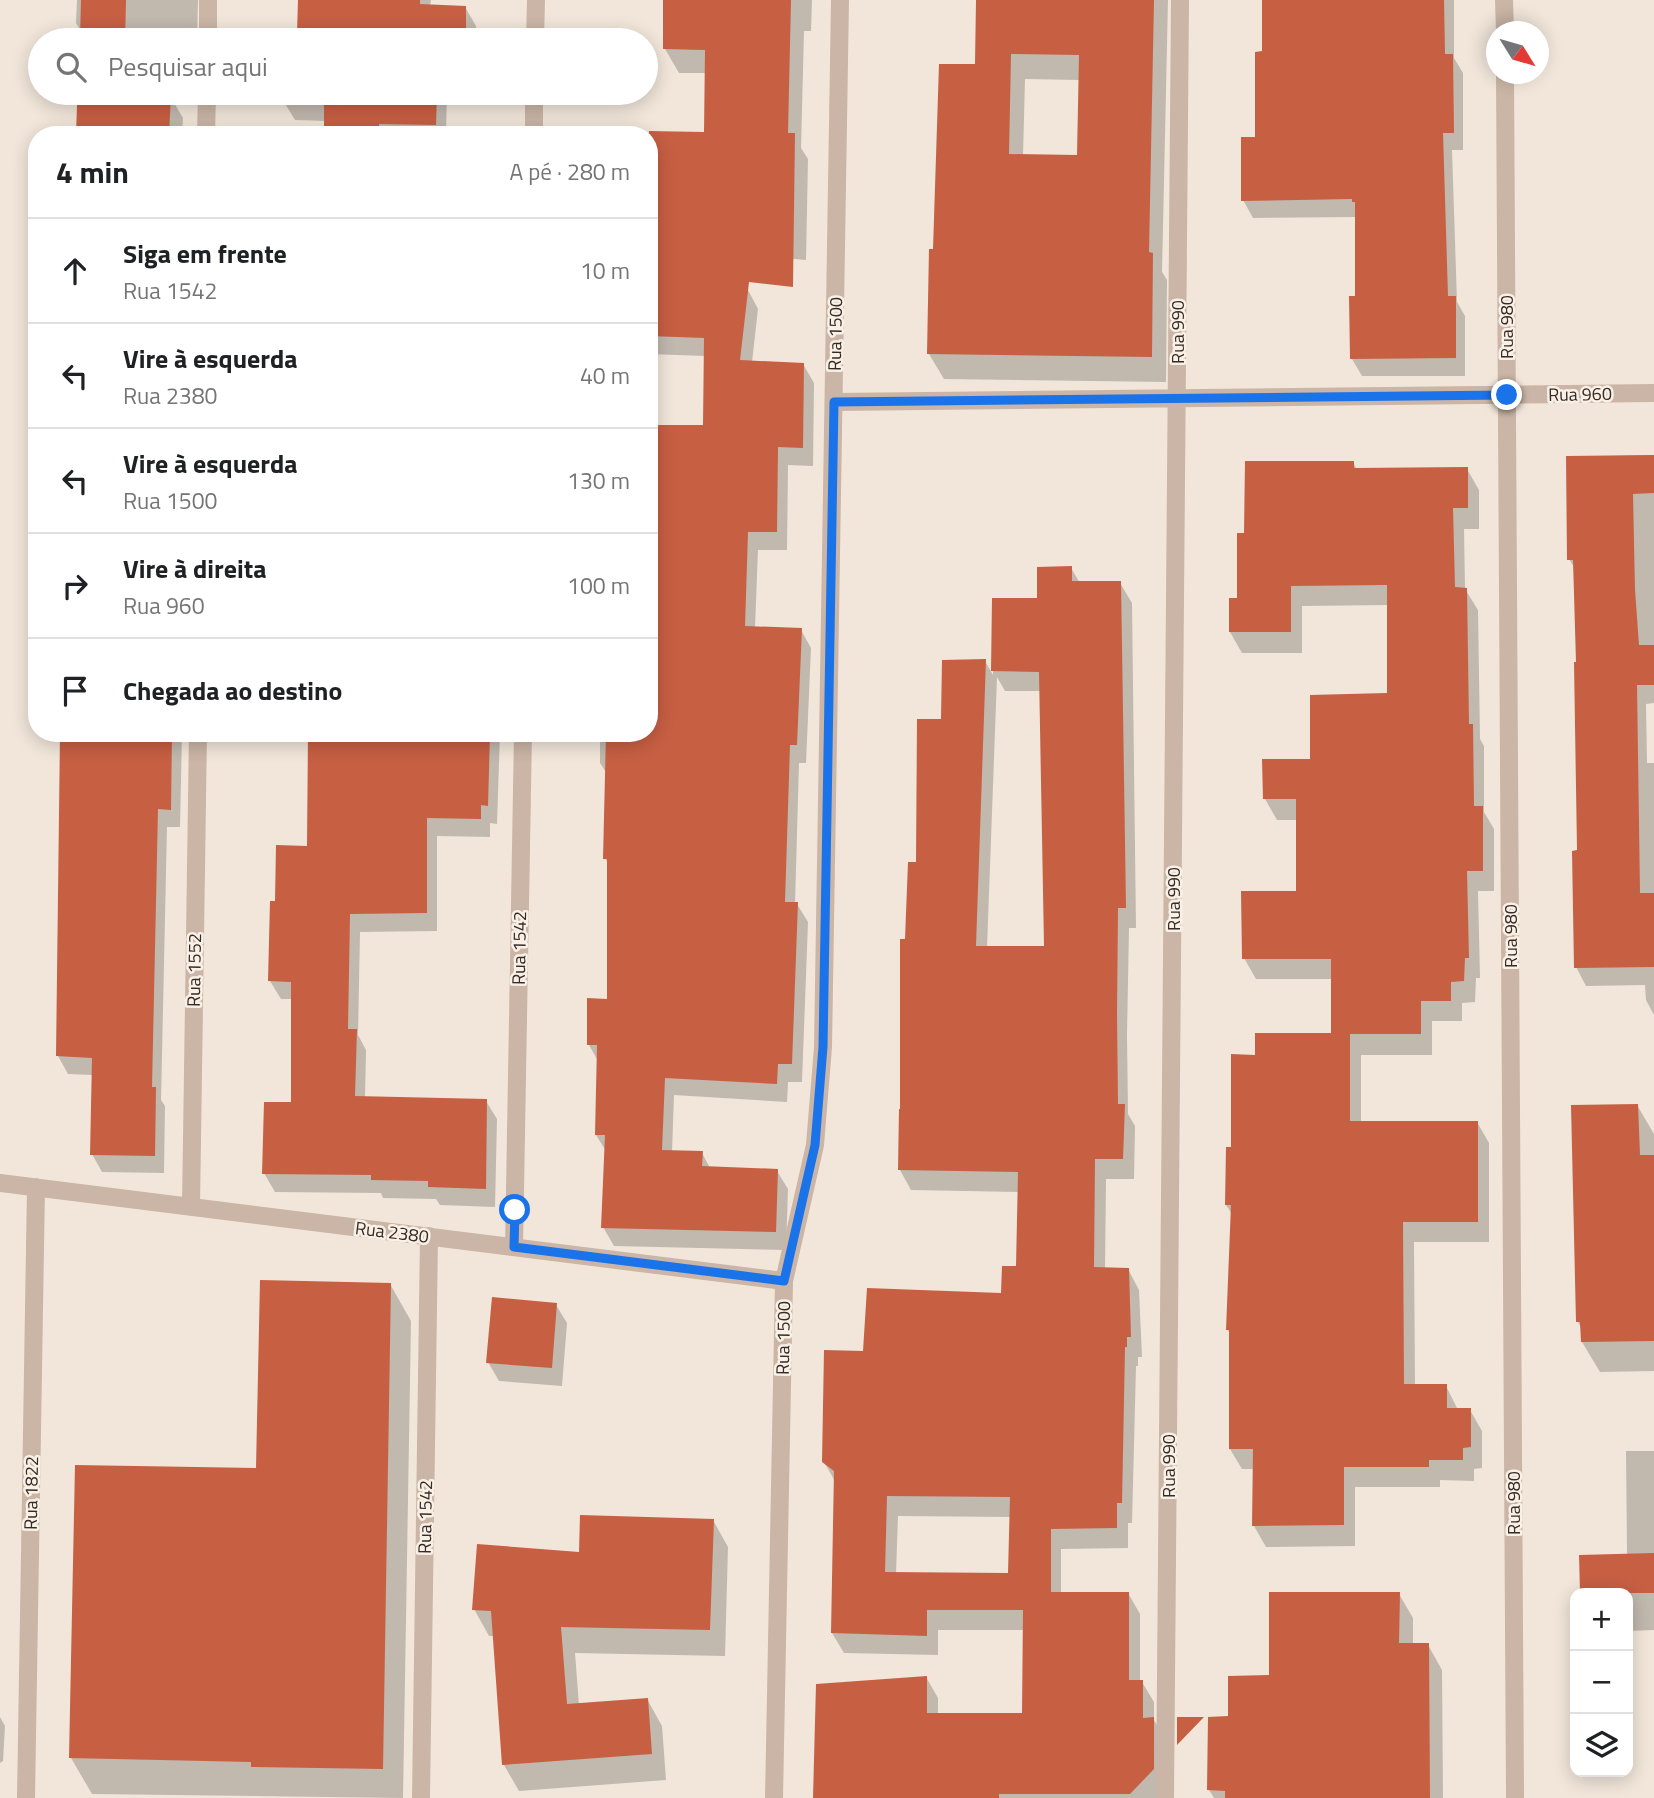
<!DOCTYPE html>
<html lang="pt">
<meta charset="utf-8">
<style>
:root{--surface:#fff;--page:#f2f2f2;--text:#202124;--muted:#757577;--line:#e0e0e0}
body{margin:0;font-family:"Titillium Web",sans-serif;background:var(--page);color:var(--text)}
.controls{position:absolute;right:21px;bottom:21px;display:grid;overflow:hidden;border-radius:14px;box-shadow:0 4px 18px #0003}
.controls button{width:63px;height:63px;display:grid;place-items:center;padding:0;border:0;border-bottom:2px solid var(--line);background:var(--surface);color:var(--text);font:35px sans-serif}
.compass{position:absolute;left:1486px;top:21px;width:63px;height:63px;border-radius:50%;background:var(--surface);box-shadow:0 4px 18px #0003;rotate:127deg}
.stop{position:absolute;width:21px;height:21px;margin:-16px;border:5px solid #1a73e8;border-radius:50%;background:#fff}
.stop.end{background:#1a73e8;border-color:#fff;box-shadow:0 2px 7px #0008}
.list{margin:0;padding:0;list-style:none}
h2{display:flex;justify-content:space-between;align-items:center;height:91px;margin:0;padding:0 28px;font-size:30px}
h2 small{font-size:23px;font-weight:400;color:var(--muted)}
.list li{display:grid;grid-template-columns:46px 1fr auto;gap:21px;align-items:center;box-sizing:border-box;height:105px;padding:0 28px;border-top:2px solid var(--line)}
.list b{display:block;font-size:26px;white-space:nowrap}
.list p{margin:0;font-size:23px;white-space:nowrap;color:var(--muted)}
.list em{font-size:23px;font-style:normal;color:var(--muted)}
.icon{flex:none;width:38px;height:38px;fill:none;stroke:currentColor;stroke-width:2;stroke-linecap:round;stroke-linejoin:round}
.map{position:relative;flex:none;width:1654px;height:1798px;overflow:hidden}
.search{position:absolute;background:var(--surface);box-shadow:0 4px 18px #0003;left:28px;top:28px;width:630px;height:77px;display:flex;align-items:center;gap:18px;box-sizing:border-box;padding:0 24px;border-radius:38px;color:var(--muted);font-size:26px}
.panel{position:absolute;background:var(--surface);box-shadow:0 4px 18px #0003;left:28px;top:126px;width:630px;height:616px;border-radius:28px}
.map>svg:first-child{display:block}
</style>
<div class="map">
<svg width="1654" height="1798" viewBox="0 0 1654 1798">
<rect width="100%" height="100%" fill="#f2e6da"/>
<path fill="#0003" fill-rule="evenodd" d="M 77,0 L 198,0 L 197,40 L 81,40 L 82,33 L 76,23 Z
M 299,0 L 431,0 L 430,6 L 465,7 L 476,26 L 477,40 L 285,40 L 285,35 L 298,35 Z
M 665,0 L 812,0 L 811,31 L 804,31 L 801,148 L 808,159 L 806,260 L 649,246 L 649,135 L 600,135 L 600,132 L 706,134 L 707,73 L 679,73 L 665,49 Z
M 977,0 L 1168,0 L 1162,272 L 1167,280 L 1166,382 L 944,379 L 929,354 L 934,251 L 977,66 ZM 1025,79 L 1080,80 L 1078,157 L 1023,156 Z
M 1263,0 L 1454,0 L 1454,58 L 1463,73 L 1463,150 L 1452,150 L 1457,302 L 1465,316 L 1465,376 L 1362,376 L 1352,359 L 1357,298 L 1357,217 L 1253,218 L 1243,200 L 1257,139 L 1264,53 Z
M 79,93 L 136,93 L 170,96 L 183,118 L 182,135 L 78,135 Z
M 284,93 L 447,93 L 446,135 L 325,135 L 326,121 L 295,120 L 284,102 Z
M 649,289 L 748,290 L 758,309 L 752,362 L 803,364 L 814,383 L 813,466 L 788,465 L 787,550 L 758,550 L 755,628 L 801,630 L 811,648 L 806,763 L 799,763 L 795,904 L 797,904 L 808,922 L 802,1082 L 788,1082 L 787,1102 L 674,1095 L 672,1152 L 702,1153 L 710,1168 L 777,1171 L 788,1189 L 786,1250 L 614,1246 L 603,1227 L 606,1151 L 596,1135 L 598,1061 L 589,1045 L 608,1000 L 609,865 L 605,858 L 607,774 L 600,763 L 600,733 L 649,733 L 705,427 L 705,356 L 649,354 Z
M 1654,455 L 1654,703 L 1646,704 L 1647,763 L 1654,763 L 1654,1015 L 1646,1000 L 1645,985 L 1586,986 L 1576,967 L 1579,852 L 1575,569 L 1569,559 L 1567,457 Z
M 1353,462 L 1357,470 L 1467,469 L 1479,490 L 1479,529 L 1464,529 L 1465,589 L 1478,610 L 1480,739 L 1484,746 L 1484,812 L 1494,829 L 1494,891 L 1478,891 L 1480,978 L 1476,978 L 1475,1002 L 1462,1003 L 1462,1021 L 1432,1021 L 1432,1055 L 1361,1055 L 1361,1123 L 1477,1122 L 1489,1143 L 1489,1242 L 1414,1242 L 1415,1386 L 1446,1386 L 1458,1410 L 1470,1410 L 1482,1431 L 1482,1468 L 1474,1469 L 1474,1481 L 1440,1480 L 1440,1487 L 1355,1487 L 1355,1546 L 1266,1547 L 1254,1526 L 1254,1469 L 1242,1469 L 1230,1449 L 1231,1335 L 1228,1330 L 1232,1214 L 1226,1205 L 1233,1149 L 1257,1057 L 1333,1035 L 1333,979 L 1256,979 L 1244,958 L 1298,893 L 1298,820 L 1277,820 L 1265,799 L 1389,695 L 1389,605 L 1302,606 L 1302,653 L 1242,653 L 1230,632 L 1239,599 L 1246,534 Z
M 1071,568 L 1080,583 L 1120,583 L 1132,603 L 1136,928 L 1129,928 L 1127,1035 L 1128,1114 L 1135,1126 L 1134,1179 L 1106,1179 L 1105,1269 L 1128,1269 L 1139,1290 L 1142,1357 L 1138,1357 L 1138,1366 L 1136,1366 L 1132,1523 L 1128,1523 L 1128,1548 L 1061,1549 L 1061,1593 L 1128,1593 L 1140,1614 L 1140,1682 L 1142,1682 L 1154,1702 L 1154,1720 L 1165,1739 L 1157,1798 L 815,1798 L 926,1677 L 938,1698 L 938,1715 L 1024,1715 L 1025,1630 L 938,1630 L 938,1655 L 844,1653 L 832,1633 L 836,1483 L 824,1462 L 865,1353 L 1003,1295 L 1018,1268 L 1019,1192 L 911,1190 L 900,1170 L 907,941 L 943,721 L 985,661 L 993,675 L 994,600 L 1039,599 ZM 997,677 L 1005,691 L 1041,691 L 1046,948 L 987,948 ZM 898,1516 L 1011,1517 L 1010,1575 L 896,1574 Z
M 63,733 L 182,733 L 180,827 L 167,827 L 161,1100 L 165,1106 L 164,1173 L 102,1172 L 92,1154 L 93,1075 L 68,1074 L 58,1056 Z
M 280,733 L 500,733 L 497,824 L 490,823 L 490,837 L 437,836 L 437,931 L 360,932 L 358,1035 L 366,1050 L 365,1098 L 486,1101 L 497,1119 L 495,1207 L 440,1205 L 436,1199 L 383,1198 L 381,1193 L 275,1192 L 264,1173 L 292,1104 L 293,999 L 281,999 L 270,981 L 277,903 L 308,848 L 310,740 L 283,740 Z
M 1637,1105 L 1654,1134 L 1654,1371 L 1600,1372 L 1582,1342 L 1582,1330 L 1578,1322 Z
M 390,1284 L 411,1321 L 403,1798 L 92,1794 L 71,1758 L 258,1470 Z
M 556,1305 L 567,1323 L 562,1386 L 499,1381 L 488,1362 Z
M 1626,1451 L 1654,1451 L 1654,1630 L 1628,1631 L 1628,1593 L 1582,1593 L 1581,1556 L 1627,1555 Z
M 713,1520 L 728,1547 L 725,1656 L 575,1653 L 579,1705 L 647,1699 L 662,1726 L 666,1780 L 519,1791 L 504,1765 L 495,1636 L 489,1636 L 474,1609 L 580,1554 Z
M 1399,1594 L 1413,1618 L 1413,1645 L 1428,1645 L 1442,1670 L 1443,1798 L 1214,1798 L 1209,1790 L 1230,1718 L 1271,1677 Z
M 0,1717 L 5,1726 L 3,1761 L 0,1763 Z"/>
<path fill="#c75f43" fill-rule="evenodd" d="M 81,0 L 126,0 L 125,40 L 80,40 Z
M 298,0 L 420,0 L 420,4 L 466,6 L 466,40 L 283,40 L 283,33 L 297,34 Z
M 663,0 L 791,0 L 788,133 L 795,133 L 793,287 L 749,282 L 740,360 L 804,363 L 803,448 L 778,447 L 777,532 L 748,532 L 745,626 L 802,628 L 797,745 L 790,745 L 785,902 L 798,902 L 792,1064 L 778,1064 L 777,1084 L 665,1078 L 662,1150 L 703,1151 L 702,1166 L 778,1169 L 776,1232 L 601,1228 L 605,1135 L 595,1135 L 597,1045 L 587,1045 L 587,998 L 607,999 L 607,859 L 603,859 L 606,733 L 649,733 L 649,425 L 703,425 L 704,338 L 649,336 L 649,131 L 704,132 L 705,50 L 663,49 Z
M 976,0 L 1154,0 L 1149,252 L 1153,253 L 1152,357 L 927,354 L 929,249 L 933,249 L 939,64 L 975,64 ZM 1011,54 L 1079,55 L 1077,155 L 1009,154 Z
M 1262,0 L 1444,0 L 1445,54 L 1453,54 L 1454,133 L 1443,133 L 1448,296 L 1456,296 L 1456,358 L 1350,359 L 1349,296 L 1355,296 L 1355,202 L 1352,202 L 1352,199 L 1241,201 L 1241,137 L 1255,137 L 1255,52 L 1262,51 Z
M 78,93 L 171,94 L 169,135 L 76,135 L 77,105 L 73,99 Z
M 282,93 L 437,93 L 436,125 L 379,124 L 379,135 L 324,135 L 324,103 L 282,102 Z
M 1654,455 L 1654,493 L 1633,494 L 1635,590 L 1639,645 L 1654,645 L 1654,685 L 1637,685 L 1640,893 L 1654,893 L 1654,967 L 1574,968 L 1572,851 L 1577,850 L 1574,662 L 1576,662 L 1573,560 L 1567,560 L 1566,456 Z
M 1245,461 L 1354,461 L 1354,468 L 1468,467 L 1468,508 L 1453,508 L 1455,587 L 1467,588 L 1469,724 L 1473,724 L 1474,806 L 1483,806 L 1483,871 L 1467,871 L 1469,958 L 1465,958 L 1464,981 L 1451,982 L 1451,1001 L 1421,1001 L 1421,1034 L 1350,1034 L 1350,1121 L 1478,1121 L 1478,1222 L 1403,1222 L 1404,1384 L 1447,1384 L 1447,1408 L 1471,1408 L 1471,1447 L 1463,1448 L 1463,1460 L 1429,1460 L 1429,1467 L 1344,1467 L 1344,1525 L 1252,1526 L 1253,1449 L 1229,1449 L 1229,1330 L 1226,1330 L 1231,1205 L 1225,1205 L 1226,1147 L 1231,1147 L 1231,1054 L 1255,1055 L 1255,1033 L 1331,1033 L 1331,959 L 1242,959 L 1241,891 L 1296,891 L 1296,799 L 1263,799 L 1262,759 L 1310,759 L 1310,695 L 1387,693 L 1387,585 L 1291,586 L 1291,632 L 1229,632 L 1229,598 L 1237,598 L 1237,533 L 1244,533 Z
M 1072,566 L 1072,581 L 1121,581 L 1126,908 L 1118,908 L 1117,1013 L 1118,1104 L 1125,1104 L 1123,1159 L 1095,1159 L 1094,1267 L 1129,1268 L 1131,1337 L 1127,1337 L 1127,1347 L 1125,1347 L 1122,1503 L 1117,1503 L 1117,1528 L 1051,1529 L 1051,1592 L 1129,1592 L 1129,1680 L 1143,1680 L 1143,1718 L 1154,1717 L 1154,1769 L 1130,1794 L 999,1794 L 999,1798 L 813,1798 L 816,1684 L 927,1676 L 927,1713 L 1022,1713 L 1023,1610 L 927,1610 L 927,1636 L 831,1633 L 834,1471 L 822,1462 L 824,1350 L 863,1351 L 867,1288 L 1001,1293 L 1002,1266 L 1016,1266 L 1018,1172 L 898,1170 L 899,1109 L 900,1109 L 900,939 L 905,939 L 908,862 L 916,862 L 917,719 L 941,719 L 942,660 L 986,659 L 976,946 L 1044,946 L 1039,672 L 991,671 L 992,598 L 1037,598 L 1037,567 ZM 887,1496 L 1010,1497 L 1008,1573 L 885,1572 Z
M 60,733 L 172,733 L 171,810 L 158,809 L 152,1087 L 156,1087 L 155,1156 L 90,1155 L 92,1058 L 56,1056 Z
M 308,733 L 490,733 L 488,806 L 481,805 L 481,819 L 427,818 L 427,913 L 350,914 L 348,1029 L 357,1029 L 355,1096 L 487,1099 L 486,1189 L 428,1187 L 428,1181 L 371,1180 L 371,1175 L 262,1174 L 264,1102 L 291,1102 L 291,982 L 268,981 L 270,901 L 275,901 L 276,845 L 307,846 Z
M 1638,1104 L 1640,1155 L 1654,1155 L 1654,1341 L 1581,1342 L 1580,1322 L 1576,1322 L 1571,1105 Z
M 260,1280 L 391,1283 L 383,1769 L 251,1767 L 251,1762 L 69,1758 L 75,1465 L 256,1468 Z
M 492,1297 L 557,1303 L 552,1368 L 486,1363 Z
M 580,1515 L 714,1519 L 710,1630 L 561,1627 L 567,1704 L 648,1698 L 652,1754 L 502,1765 L 491,1611 L 472,1610 L 477,1544 L 579,1552 Z
M 1654,1553 L 1654,1593 L 1580,1593 L 1579,1555 Z
M 1269,1592 L 1400,1592 L 1399,1643 L 1429,1643 L 1430,1798 L 1225,1798 L 1225,1791 L 1207,1790 L 1208,1717 L 1228,1716 L 1228,1676 L 1269,1675 Z
M 1177,1717 L 1204,1717 L 1177,1745 Z"/>
<g fill="none" stroke-linecap="round" stroke-linejoin="round">
<path stroke="#cab5a6" stroke-width="18" d="M 1504,0 L 1505,32
M 208,40 L 208,0
M 535,40 L 536,0
M 1505,74 L 1515,1798
M 206,135 L 207,93
M 534,135 L 534,93
M 834,402 L 1654,393
M 0,1183 L 784,1281
M 191,1207 L 198,733
M 514,1247 L 523,733
M 26,1798 L 36,1187
M 421,1798 L 429,1236
M 774,1798 L 784,1281 L 815,1145 L 823,1047 L 840,0
M 1165,1798 L 1180,0"/>
</g>
<g fill="none" stroke-linecap="round" stroke-linejoin="round">
<path stroke="#1a73e8" stroke-width="9" d="M 515,1210 L 514,1247 L 784,1281 L 815,1145 L 823,1047 L 834,402 L 1507,395"/>
</g>
<g text-anchor="middle" dominant-baseline="central" stroke-width="5" stroke-linejoin="round" paint-order="stroke">
<g font-size="18" fill="#362b27" stroke="#f9f0e6">
<text transform="translate(1506 327) rotate(-90)">Rua 980</text>
<text transform="translate(1177 332) rotate(-90)">Rua 990</text>
<text transform="translate(835 334) rotate(-89)">Rua 1500</text>
<text transform="translate(1580 394) rotate(-1)">Rua 960</text>
<text transform="translate(1173 899) rotate(-90)">Rua 990</text>
<text transform="translate(1510 936) rotate(-90)">Rua 980</text>
<text transform="translate(519 948) rotate(-89)">Rua 1542</text>
<text transform="translate(194 970) rotate(-89)">Rua 1552</text>
<text transform="translate(392 1232) rotate(7)">Rua 2380</text>
<text transform="translate(783 1338) rotate(-89)">Rua 1500</text>
<text transform="translate(1168 1466) rotate(-90)">Rua 990</text>
<text transform="translate(31 1493) rotate(-89)">Rua 1822</text>
<text transform="translate(1513 1503) rotate(-90)">Rua 980</text>
<text transform="translate(425 1517) rotate(-89)">Rua 1542</text>
</g>
</g>
</svg>
<div class="controls">
<button>+</button>
<button>−</button>
<button><svg class="icon" aria-label="layers" viewBox="0 0 24 24"><path d="M12 4l9 5-9 5-9-5zM3 14l9 5 9-5"/></svg></button>
</div>
<svg class="compass" viewBox="-18 -18 36 36"><path d="M0-13l5 13h-10z" fill="#e53935"/><path d="M0 13l5-13h-10z" fill="#757577"/></svg>
<div class="stop" style="left:515px;top:1210px"></div>
<div class="stop end" style="left:1507px;top:395px"></div>
<div class="search"><svg class="icon" aria-label="search" viewBox="0 0 24 24"><circle cx="10" cy="10" r="6"/><path d="M15 15l6 6"/></svg>Pesquisar aqui</div>
<section class="panel">
<h2>4 min<small>A pé · 280 m</small></h2>
<ul class="list">
<li><svg class="icon" aria-label="ahead" viewBox="0 0 24 24"><path d="M12 20V5M6 11l6-6 6 6"/></svg><div><b>Siga em frente</b><p>Rua 1542</p></div><em>10 m</em></li>
<li><svg class="icon" aria-label="left" viewBox="0 0 24 24"><path d="M17 20v-9H6M10 6l-5 5 5 5"/></svg><div><b>Vire à esquerda</b><p>Rua 2380</p></div><em>40 m</em></li>
<li><svg class="icon" aria-label="left" viewBox="0 0 24 24"><path d="M17 20v-9H6M10 6l-5 5 5 5"/></svg><div><b>Vire à esquerda</b><p>Rua 1500</p></div><em>130 m</em></li>
<li><svg class="icon" aria-label="right" viewBox="0 0 24 24"><path d="M7 20v-9h11M14 6l5 5-5 5"/></svg><div><b>Vire à direita</b><p>Rua 960</p></div><em>100 m</em></li>
<li><svg class="icon" aria-label="arrive" viewBox="0 0 24 24"><path d="M6 21V4h12l-3 4 3 4H6"/></svg><div><b>Chegada ao destino</b></div></li>
</ul>
</section>
</div>
